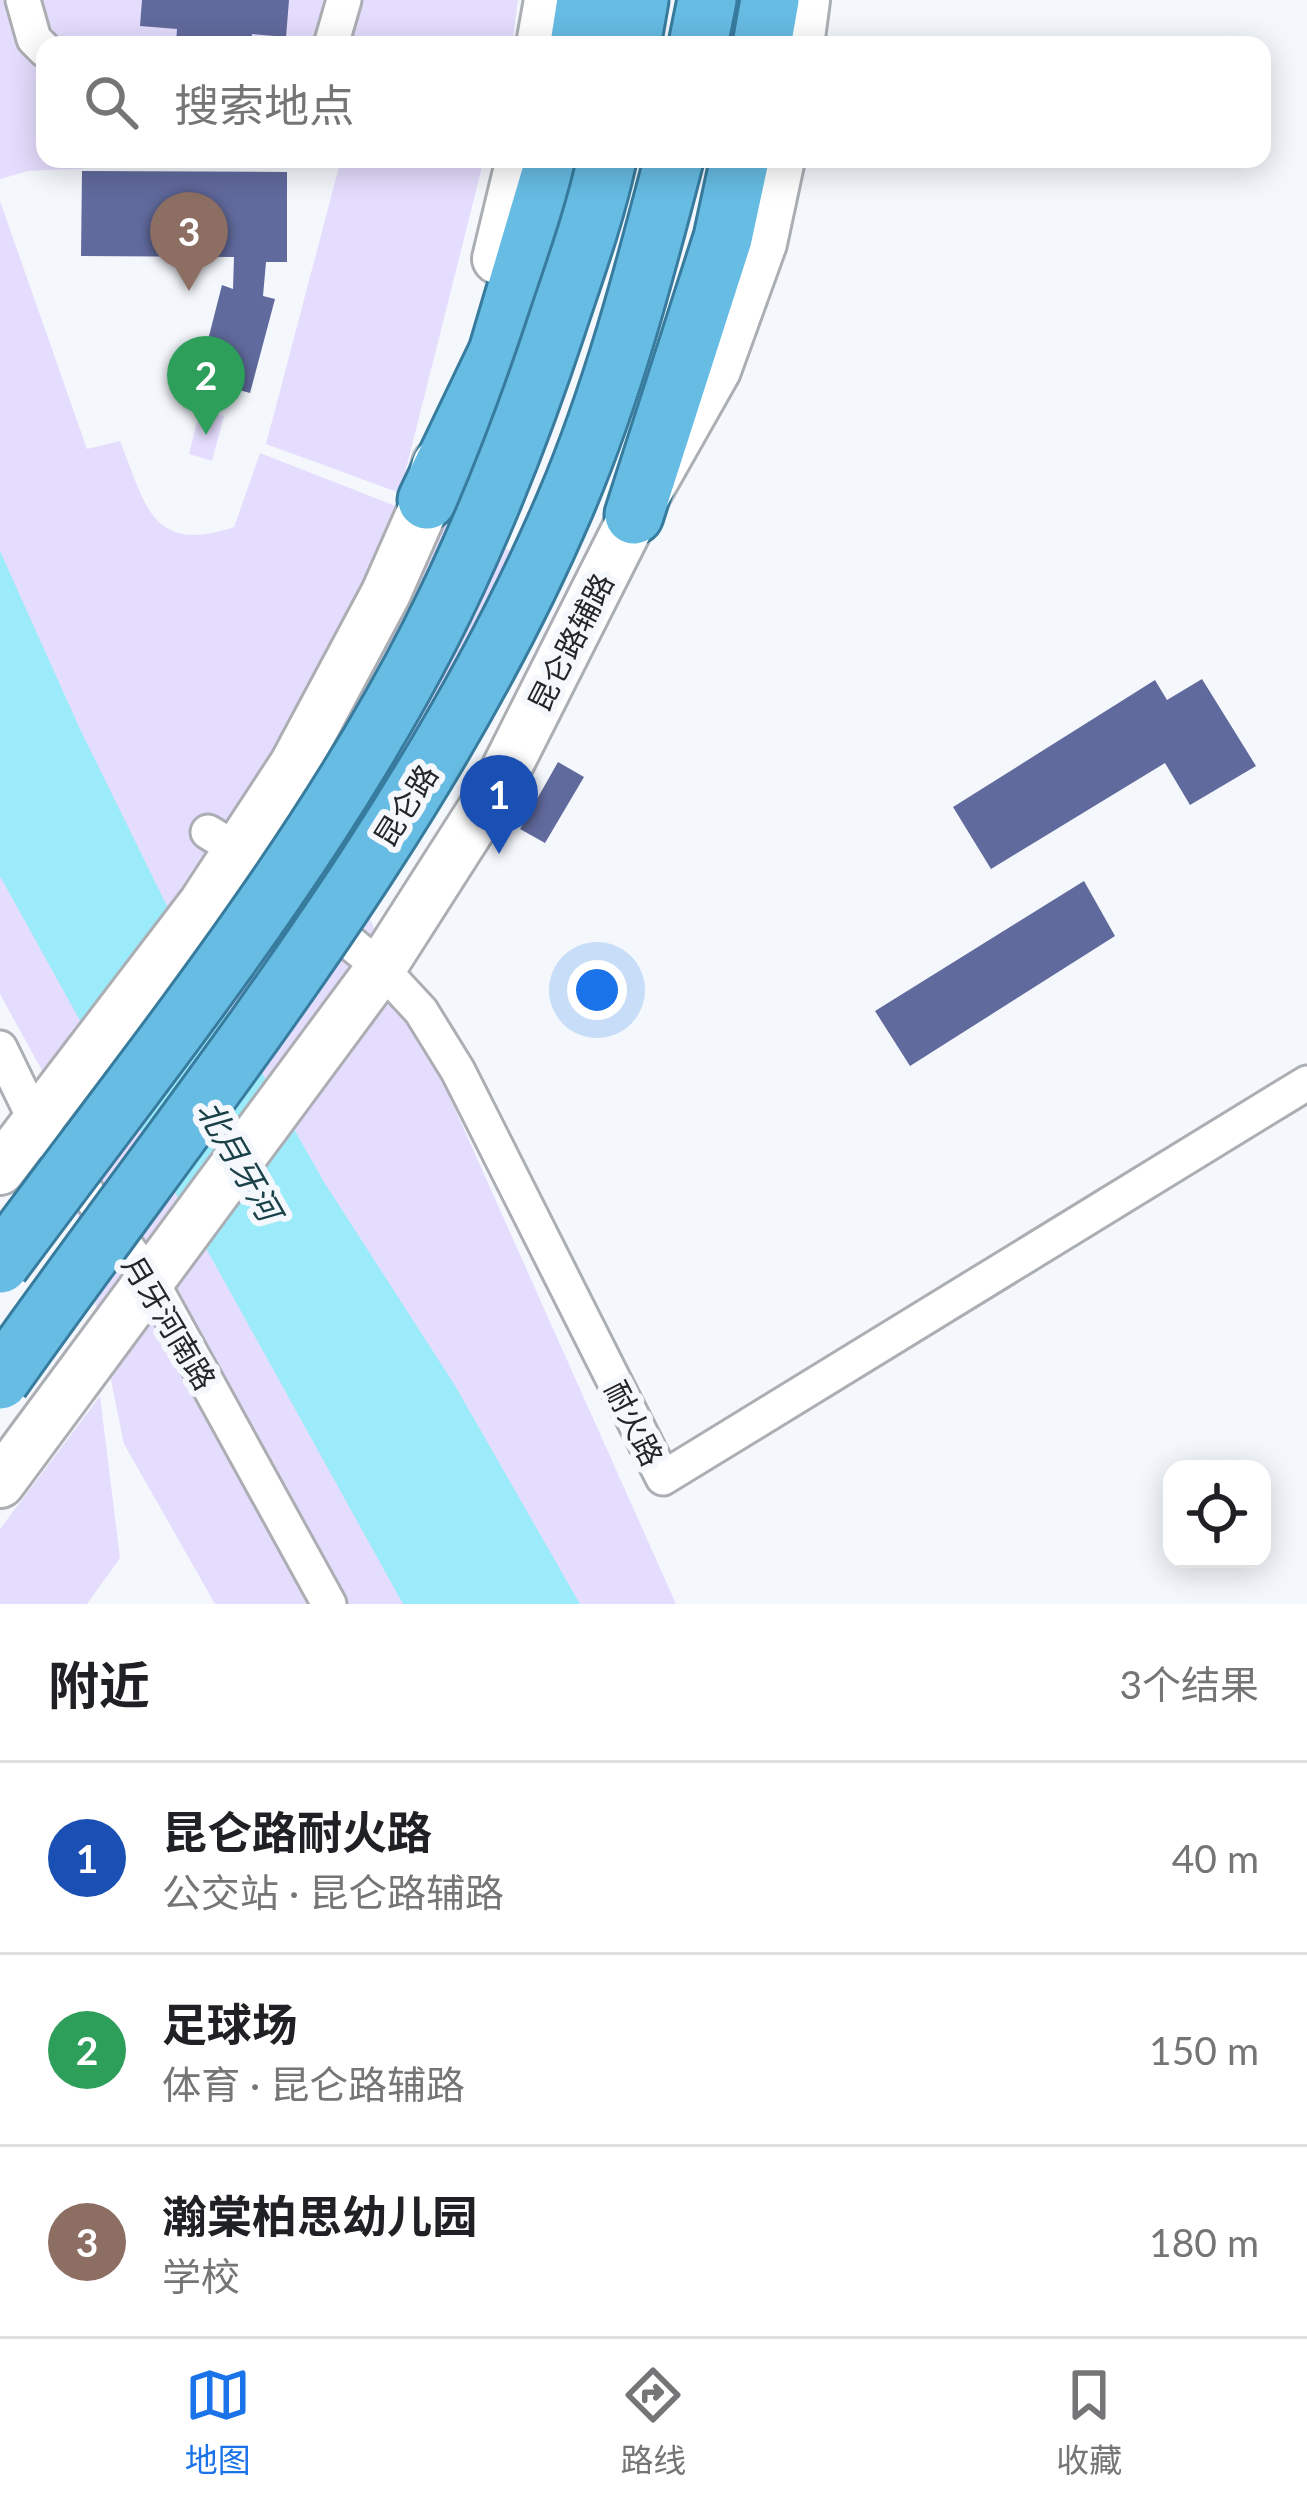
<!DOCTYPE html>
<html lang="zh">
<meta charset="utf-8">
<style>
:root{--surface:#fff;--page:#f6f6f6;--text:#202124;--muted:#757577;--line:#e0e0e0;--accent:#1a73e8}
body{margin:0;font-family:Lato,"Noto Sans SC",sans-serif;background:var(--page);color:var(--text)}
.controls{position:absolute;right:36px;bottom:36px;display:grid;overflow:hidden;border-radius:24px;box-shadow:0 6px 30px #0003}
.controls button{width:108px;height:108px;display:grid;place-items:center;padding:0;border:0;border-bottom:3px solid var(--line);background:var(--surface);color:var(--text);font:60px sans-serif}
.you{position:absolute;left:597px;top:990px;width:42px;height:42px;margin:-30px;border:9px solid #fff;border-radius:50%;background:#1a73e8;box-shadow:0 0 0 18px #1a73e833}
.badge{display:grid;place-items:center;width:78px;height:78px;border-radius:50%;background:var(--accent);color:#fff;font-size:39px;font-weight:700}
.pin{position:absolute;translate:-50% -99px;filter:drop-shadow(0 3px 6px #0008)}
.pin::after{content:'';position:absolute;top:63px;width:42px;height:36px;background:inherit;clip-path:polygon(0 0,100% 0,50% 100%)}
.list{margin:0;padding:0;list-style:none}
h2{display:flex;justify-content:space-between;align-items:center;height:156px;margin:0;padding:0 48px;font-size:51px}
h2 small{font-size:39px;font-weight:400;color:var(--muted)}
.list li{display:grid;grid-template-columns:78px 1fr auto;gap:36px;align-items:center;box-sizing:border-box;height:192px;padding:0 48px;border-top:3px solid var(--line)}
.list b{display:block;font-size:45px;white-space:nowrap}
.list p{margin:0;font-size:39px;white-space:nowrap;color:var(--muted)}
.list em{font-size:39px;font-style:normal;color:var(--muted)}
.icon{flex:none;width:66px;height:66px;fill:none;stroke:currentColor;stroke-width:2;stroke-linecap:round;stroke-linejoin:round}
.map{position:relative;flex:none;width:1307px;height:1604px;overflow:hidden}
.search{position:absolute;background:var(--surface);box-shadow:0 6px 30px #0003;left:36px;right:36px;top:36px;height:132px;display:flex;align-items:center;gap:30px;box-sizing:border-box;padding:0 42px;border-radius:24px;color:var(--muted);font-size:45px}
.sheet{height:732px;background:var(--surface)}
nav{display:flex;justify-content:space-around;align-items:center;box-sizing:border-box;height:168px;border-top:3px solid var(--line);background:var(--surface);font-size:33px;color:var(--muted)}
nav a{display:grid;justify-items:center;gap:6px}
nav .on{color:var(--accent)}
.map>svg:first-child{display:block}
</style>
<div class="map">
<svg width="1307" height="1604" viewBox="0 0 1307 1604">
<rect width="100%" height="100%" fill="#f4f8fd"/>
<path fill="#e5ddfd" d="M 0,0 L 518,0 L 512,45 L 45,45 L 45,159 L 291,159 L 29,171 L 0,179 Z
M 341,159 L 484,159 L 400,493 L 266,444 Z
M 0,201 L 87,449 L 120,441 C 146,505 151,555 234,527 L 260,453 L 516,553 L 346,865 L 676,1604 L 215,1604 L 124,1444 L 51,1087 L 0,994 Z
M 200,410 L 224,416 L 212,461 L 189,454 Z
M 100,1396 L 120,1558 L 87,1604 L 0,1604 L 0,1529 Z"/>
<path fill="#9bebfb" d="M 0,551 L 79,727 L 166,904 L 324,1182 L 454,1384 L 580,1604 L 403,1604 L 0,876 Z"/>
<path fill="#616a9d" d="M 142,0 L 289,0 L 286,37 L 252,34 L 251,45 L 176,44 L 177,29 L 140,26 Z
M 82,171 L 287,172 L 287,262 L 266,262 L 263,296 L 275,299 L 250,393 L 198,379 L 222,285 L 233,289 L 234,257 L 81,256 Z
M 1202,679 L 1256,766 L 1190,805 L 1165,763 L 991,869 L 953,807 L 1155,680 L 1167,700 Z
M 558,762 L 584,777 L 545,843 L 520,829 Z
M 1084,881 L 1115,936 L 910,1066 L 875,1011 Z"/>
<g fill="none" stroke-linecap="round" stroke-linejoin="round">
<defs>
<path id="minor" d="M 23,0 L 34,39 L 45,50
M 331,45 L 344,0
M 208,832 L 236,849 L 381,968 L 421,1011 L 458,1071 L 663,1478 L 1307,1083
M 0,1048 L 36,1122 L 150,1279 L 329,1604"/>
<path id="secondary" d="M 541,45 L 549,0
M 799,45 L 805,0
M 497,259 L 521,159
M 0,1170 L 203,904 L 294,765 L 386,593 L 427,500 L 437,464
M 0,1483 L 381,968 L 498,785 L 634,515 L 716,370 L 762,243 L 780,159"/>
<path id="trunk" d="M 579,45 L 586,0
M 631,45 L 639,0
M 698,45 L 707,0
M 762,45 L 770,0
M 427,500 L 498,352 L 555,159
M 634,515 L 723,238 L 740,159"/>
</defs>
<use href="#minor" stroke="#abafb4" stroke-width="39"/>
<use href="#secondary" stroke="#abafb4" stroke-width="54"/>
<use href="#trunk" stroke="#377c9e" stroke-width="63"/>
<use href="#minor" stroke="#fff" stroke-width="33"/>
<use href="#secondary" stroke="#fff" stroke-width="48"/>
<use href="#trunk" stroke="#67bce4" stroke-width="57"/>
<defs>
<path id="trunk-bridge" d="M 0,1264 C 150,1061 315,860 430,635 C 481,535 522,430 557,324 C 575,270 595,215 607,159
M 0,1380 C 200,1097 427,827 565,505 C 612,395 644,275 674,159"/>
</defs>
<use href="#trunk-bridge" stroke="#377c9e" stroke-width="63" stroke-linecap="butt"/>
<use href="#trunk-bridge" stroke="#67bce4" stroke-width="57"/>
</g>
<g text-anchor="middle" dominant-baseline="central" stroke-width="12" stroke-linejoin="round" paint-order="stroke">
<g font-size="30" fill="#242627" stroke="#f4f8fd">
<text transform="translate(570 642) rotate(-63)">昆仑路辅路</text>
<text transform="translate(405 805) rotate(-58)">昆仑路</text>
<text transform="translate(170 1322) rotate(59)">月牙河南路</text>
<text transform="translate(635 1423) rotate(63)">耐火路</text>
</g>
<g font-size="33" font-style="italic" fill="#1b4148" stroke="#f4f8fd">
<text transform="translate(240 1160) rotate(60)">北月牙河</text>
</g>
</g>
</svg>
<div class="controls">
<button><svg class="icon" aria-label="locate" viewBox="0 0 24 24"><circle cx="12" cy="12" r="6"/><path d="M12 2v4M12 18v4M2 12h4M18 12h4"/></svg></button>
</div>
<div class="you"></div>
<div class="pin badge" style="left:499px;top:854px;background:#1a4fb4">1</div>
<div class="pin badge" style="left:206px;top:435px;background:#2e9e5b">2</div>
<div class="pin badge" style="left:189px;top:291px;background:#8d6e63">3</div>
<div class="search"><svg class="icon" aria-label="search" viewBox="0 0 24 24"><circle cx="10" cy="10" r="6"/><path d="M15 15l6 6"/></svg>搜索地点</div>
</div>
<section class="sheet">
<h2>附近<small>3个结果</small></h2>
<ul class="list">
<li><span class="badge" style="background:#1a4fb4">1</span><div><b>昆仑路耐火路</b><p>公交站 · 昆仑路辅路</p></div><em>40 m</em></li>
<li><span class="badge" style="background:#2e9e5b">2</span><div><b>足球场</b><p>体育 · 昆仑路辅路</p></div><em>150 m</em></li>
<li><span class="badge" style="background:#8d6e63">3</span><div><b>瀚棠柏思幼儿园</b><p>学校</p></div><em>180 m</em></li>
</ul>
</section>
<nav>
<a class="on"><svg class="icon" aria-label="map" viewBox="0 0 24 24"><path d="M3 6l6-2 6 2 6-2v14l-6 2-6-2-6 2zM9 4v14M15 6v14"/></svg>地图</a>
<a><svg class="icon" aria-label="directions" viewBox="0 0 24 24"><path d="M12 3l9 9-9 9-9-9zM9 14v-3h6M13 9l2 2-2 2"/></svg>路线</a>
<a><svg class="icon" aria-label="saved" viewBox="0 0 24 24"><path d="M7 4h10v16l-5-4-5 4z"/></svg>收藏</a>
</nav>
